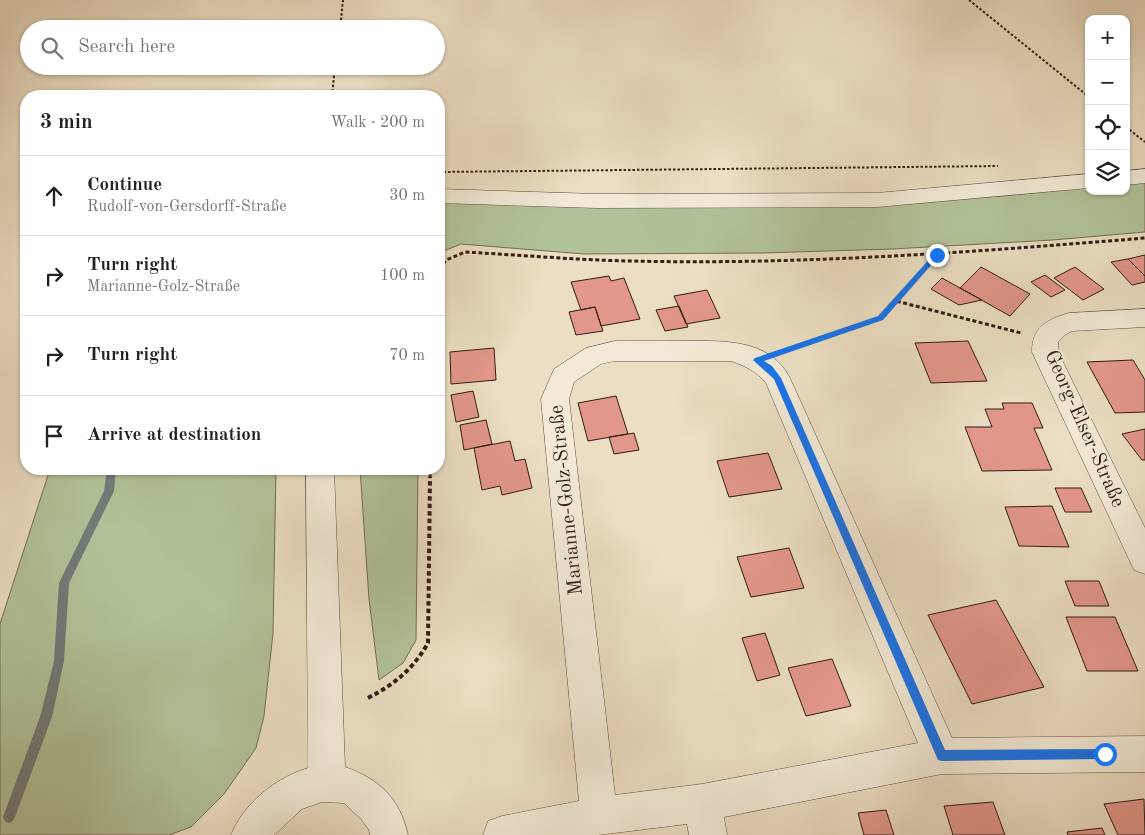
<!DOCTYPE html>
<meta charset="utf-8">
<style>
:root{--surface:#fff;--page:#f6f6f6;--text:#222;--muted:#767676;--line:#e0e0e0}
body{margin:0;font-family:"Old Standard TT",serif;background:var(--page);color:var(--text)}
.controls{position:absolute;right:15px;top:15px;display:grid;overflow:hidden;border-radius:10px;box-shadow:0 1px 4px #0004}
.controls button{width:45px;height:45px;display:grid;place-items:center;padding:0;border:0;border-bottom:1px solid var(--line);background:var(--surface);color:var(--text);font:25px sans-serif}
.stop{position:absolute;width:15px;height:15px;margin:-11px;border:4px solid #1a73e8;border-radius:50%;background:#fff}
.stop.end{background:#1a73e8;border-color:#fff;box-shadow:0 1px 5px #0008}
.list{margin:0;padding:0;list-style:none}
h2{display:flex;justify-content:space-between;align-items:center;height:65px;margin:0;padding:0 20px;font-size:21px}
h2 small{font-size:16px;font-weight:400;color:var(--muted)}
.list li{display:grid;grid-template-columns:32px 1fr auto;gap:15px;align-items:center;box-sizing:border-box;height:80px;padding:0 20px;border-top:1px solid var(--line)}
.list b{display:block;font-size:19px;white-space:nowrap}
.list p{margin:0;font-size:16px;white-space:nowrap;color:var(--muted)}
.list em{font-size:16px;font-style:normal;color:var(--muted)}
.icon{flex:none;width:28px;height:28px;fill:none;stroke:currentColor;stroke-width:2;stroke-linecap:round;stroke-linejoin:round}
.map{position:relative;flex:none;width:1145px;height:835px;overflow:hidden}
.search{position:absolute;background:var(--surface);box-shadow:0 1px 4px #0004;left:20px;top:20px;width:425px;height:55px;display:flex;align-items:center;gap:12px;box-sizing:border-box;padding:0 18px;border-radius:28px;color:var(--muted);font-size:19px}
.panel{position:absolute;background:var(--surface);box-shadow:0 1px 4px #0004;left:20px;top:90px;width:425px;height:385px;border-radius:20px}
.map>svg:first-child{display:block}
</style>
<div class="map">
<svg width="1145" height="835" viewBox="0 0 1145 835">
<rect width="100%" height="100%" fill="#ebdec2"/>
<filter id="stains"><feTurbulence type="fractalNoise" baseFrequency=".004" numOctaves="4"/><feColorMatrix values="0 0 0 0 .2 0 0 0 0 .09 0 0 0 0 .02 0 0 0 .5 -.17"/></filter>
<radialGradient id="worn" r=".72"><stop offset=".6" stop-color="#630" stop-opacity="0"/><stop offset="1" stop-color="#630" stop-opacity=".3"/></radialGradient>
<path fill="#b1c298" stroke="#726f56" d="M 1145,181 L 1145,232 L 1053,240 L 892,249 L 762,253 L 584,254 L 461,244 L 439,253 L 439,199 L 574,205 L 831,206 L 1002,196 L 1089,187 L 1089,191 L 1126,191 L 1126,183 Z
M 50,469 L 276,469 L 273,633 L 264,716 L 256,748 L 224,794 L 191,827 L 169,835 L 0,835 L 0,624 Z
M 360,469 L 418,469 L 416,640 L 403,663 L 379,680 L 369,599 Z"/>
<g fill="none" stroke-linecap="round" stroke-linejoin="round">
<path fill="#727b79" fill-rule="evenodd" d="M 107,469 L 116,469 L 114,491 L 69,583 L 64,661 L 52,717 L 15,817 L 13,821 L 9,823 L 5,821 L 3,817 L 40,717 L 54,661 L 59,583 L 104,491 Z"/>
</g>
<path fill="#e3978a" stroke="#321c13" d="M 1145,255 L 1145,276 L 1128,259 Z
M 1128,259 L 1145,276 L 1145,282 L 1132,285 L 1111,262 Z
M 981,267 L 1030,294 L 1010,316 L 960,288 Z
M 1075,267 L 1104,289 L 1083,300 L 1054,278 Z
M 1045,275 L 1065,290 L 1051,297 L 1031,282 Z
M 609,276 L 611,281 L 624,278 L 640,319 L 601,326 L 595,307 L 581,310 L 571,282 Z
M 942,278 L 960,288 L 982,300 L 959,305 L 931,289 Z
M 707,290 L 720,318 L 686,324 L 674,296 Z
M 679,306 L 688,327 L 665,331 L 656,310 Z
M 595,307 L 603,331 L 576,335 L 569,312 Z
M 968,341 L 987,381 L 931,383 L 915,343 Z
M 494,348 L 496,380 L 451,384 L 450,352 Z
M 1133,360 L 1145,380 L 1145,412 L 1115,413 L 1087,362 Z
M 473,391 L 479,417 L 456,422 L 451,395 Z
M 616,396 L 628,434 L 588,441 L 578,403 Z
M 1002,403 L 1032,403 L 1043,428 L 1034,428 L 1052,470 L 982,471 L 965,427 L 992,427 L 985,409 L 1004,409 Z
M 486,420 L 492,444 L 464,450 L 460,425 Z
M 1145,429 L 1145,460 L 1142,460 L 1122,434 Z
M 634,433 L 639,450 L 614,454 L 609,437 Z
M 510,441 L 515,461 L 525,459 L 532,488 L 502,495 L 500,486 L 482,490 L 474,448 Z
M 768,453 L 782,489 L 729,497 L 717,461 Z
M 1055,488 L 1081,488 L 1092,512 L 1065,512 Z
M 1052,506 L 1069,547 L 1019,546 L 1005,507 Z
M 789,548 L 804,588 L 751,597 L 737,557 Z
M 1065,581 L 1099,581 L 1109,606 L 1075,606 Z
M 996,600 L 1044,687 L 972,704 L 928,615 Z
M 1066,617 L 1115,617 L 1138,671 L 1087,671 Z
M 765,633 L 780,675 L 757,681 L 742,638 Z
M 832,659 L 851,706 L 806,716 L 788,668 Z
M 1144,799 L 1145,835 L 1118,835 L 1104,804 Z
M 993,802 L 1005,835 L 953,835 L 944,806 Z
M 886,810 L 894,835 L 864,835 L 858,813 Z
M 1102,828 L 1105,835 L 1068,835 L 1067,832 Z"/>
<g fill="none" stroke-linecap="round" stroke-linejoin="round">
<defs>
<path id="minor" d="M 1145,169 L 1145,183 L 1126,185 L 1126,171 Z
M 1089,174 L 1089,188 L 877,207 L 597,208 L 439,203 L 439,189 L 597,194 L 877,193 Z
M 1145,309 L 1145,327 L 1072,331 L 1065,335 L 1058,342 L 1058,352 L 1145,528 L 1145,574 L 1134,570 L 1032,352 C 1032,327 1046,320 1069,313 Z
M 615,341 C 637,341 659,341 680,341 C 720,341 769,337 790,378 L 952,738 L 1145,736 L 1145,772 L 942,774 L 724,817 L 727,835 L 689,835 L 687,824 L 598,835 L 483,835 L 488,821 L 502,816 L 579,801 L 541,399 L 554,369 L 586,348 ZM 615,361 L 731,361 C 745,366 756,371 766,383 L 918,743 L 702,784 L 615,795 L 569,399 L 574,382 L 601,364 Z
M 306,469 L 334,469 L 345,767 C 379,779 400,798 408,835 L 370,835 L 369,830 L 361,819 L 344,803 L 322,802 L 302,809 L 274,835 L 231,835 C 244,803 275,778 308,768 Z"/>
</defs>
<use href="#minor" stroke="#604c3f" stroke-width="1"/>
<path stroke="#321c13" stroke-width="2" stroke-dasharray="2.5 2" stroke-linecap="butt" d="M 969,0 L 1089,97
M 340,29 L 343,0
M 332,96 L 335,66
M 1126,127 L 1145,142
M 439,172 L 998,166"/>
<path stroke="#321c13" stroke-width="3" stroke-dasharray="4 2.5" stroke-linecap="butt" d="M 439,269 L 446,260 L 465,252 C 520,255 576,260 631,261 C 803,265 974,252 1145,238
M 896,301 L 937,256
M 786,350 L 880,318 L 896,301 L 1021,333
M 430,478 L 430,469"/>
<path stroke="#321c13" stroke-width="4" stroke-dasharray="4.5 3" stroke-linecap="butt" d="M 368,698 C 395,684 413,669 428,643 L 430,477"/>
<use href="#minor" fill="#f2ead7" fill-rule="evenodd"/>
</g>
<path fill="#1a73e8" d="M 934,254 L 940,255 L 883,320 L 764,361 L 772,366 L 781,378 L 945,750 L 1105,749 L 1109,750 L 1110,754 L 1109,758 L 1105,759 L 942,761 L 938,760 L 774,379 L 753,360 L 755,358 L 878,316 Z"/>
<g text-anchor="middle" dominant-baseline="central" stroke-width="4" stroke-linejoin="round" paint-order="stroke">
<g font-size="20" fill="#321c13" stroke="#f2ead7">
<text transform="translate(1084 429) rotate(66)">Georg-Elser-Straße</text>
<text transform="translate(567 500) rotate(-96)">Marianne-Golz-Straße</text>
</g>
</g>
<rect width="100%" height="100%" filter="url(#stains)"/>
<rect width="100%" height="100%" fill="url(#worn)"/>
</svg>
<div class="controls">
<button>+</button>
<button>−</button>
<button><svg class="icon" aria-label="locate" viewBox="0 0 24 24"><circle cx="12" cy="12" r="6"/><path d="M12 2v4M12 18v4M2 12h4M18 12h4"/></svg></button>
<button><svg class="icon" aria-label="layers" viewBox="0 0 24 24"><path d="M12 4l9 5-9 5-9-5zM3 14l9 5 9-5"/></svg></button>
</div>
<div class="stop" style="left:1105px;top:754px"></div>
<div class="stop end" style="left:937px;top:255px"></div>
<div class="search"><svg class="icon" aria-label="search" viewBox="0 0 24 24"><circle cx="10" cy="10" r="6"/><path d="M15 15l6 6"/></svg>Search here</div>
<section class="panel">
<h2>3 min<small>Walk · 200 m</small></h2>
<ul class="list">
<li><svg class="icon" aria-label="ahead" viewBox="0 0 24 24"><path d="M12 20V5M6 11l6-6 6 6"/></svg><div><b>Continue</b><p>Rudolf-von-Gersdorff-Straße</p></div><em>30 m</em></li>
<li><svg class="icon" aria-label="right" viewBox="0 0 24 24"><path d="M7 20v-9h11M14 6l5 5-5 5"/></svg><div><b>Turn right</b><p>Marianne-Golz-Straße</p></div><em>100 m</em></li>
<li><svg class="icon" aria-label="right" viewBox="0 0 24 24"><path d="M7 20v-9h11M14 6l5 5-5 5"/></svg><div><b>Turn right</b></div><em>70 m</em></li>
<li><svg class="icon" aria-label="arrive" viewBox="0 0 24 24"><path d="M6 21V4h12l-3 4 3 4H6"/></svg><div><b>Arrive at destination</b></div></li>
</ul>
</section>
</div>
